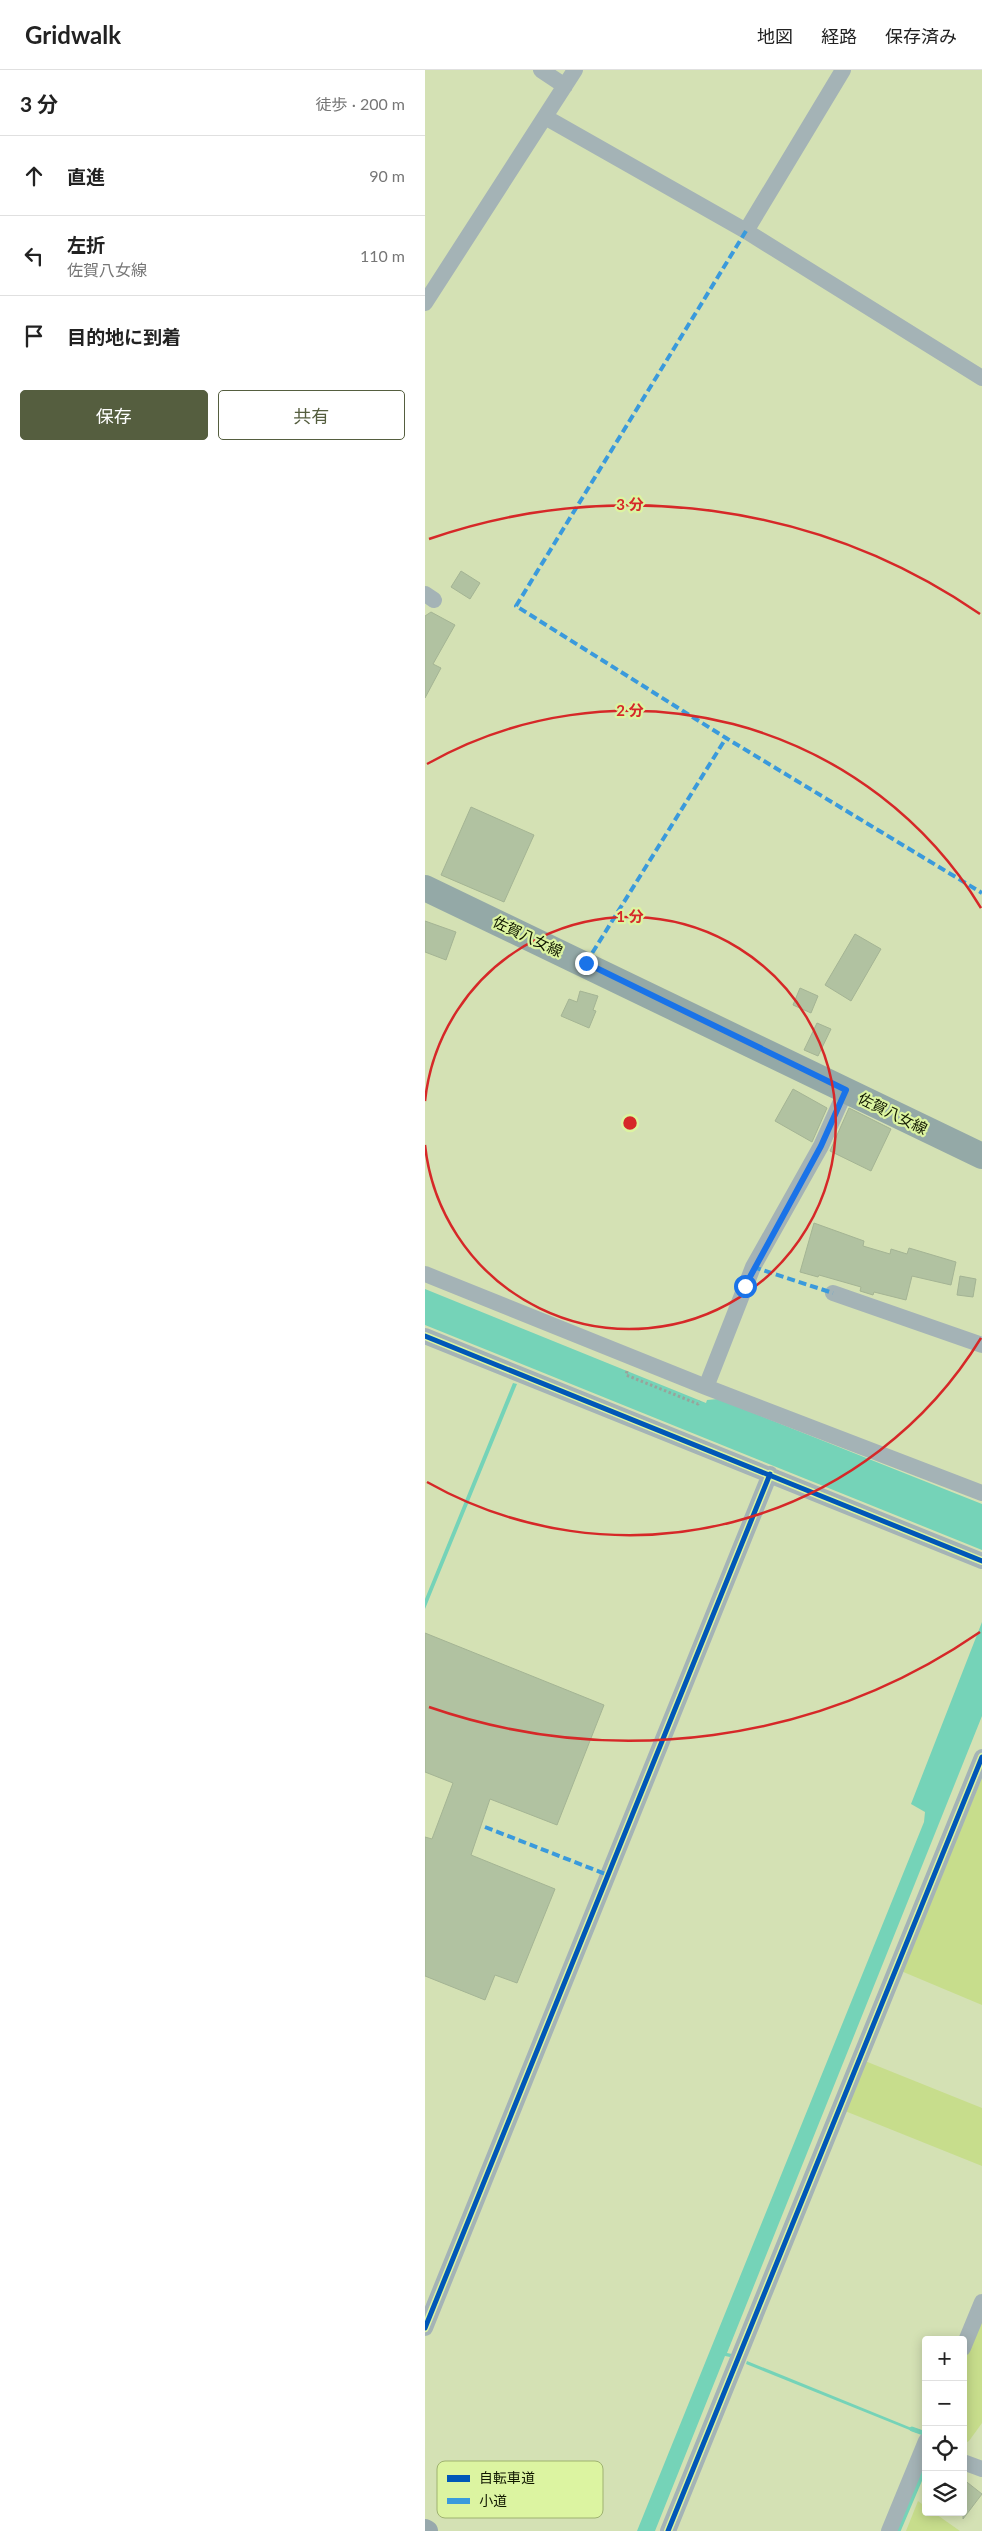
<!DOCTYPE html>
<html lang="ja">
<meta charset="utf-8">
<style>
:root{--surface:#fff;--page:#f2f2f2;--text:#222;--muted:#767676;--line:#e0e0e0;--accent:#555e3f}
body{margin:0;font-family:Lato,"Noto Sans JP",sans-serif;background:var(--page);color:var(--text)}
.controls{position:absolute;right:15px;bottom:15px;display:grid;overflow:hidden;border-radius:5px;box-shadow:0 2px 12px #0003}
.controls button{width:45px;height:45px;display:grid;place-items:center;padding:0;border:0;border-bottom:1px solid var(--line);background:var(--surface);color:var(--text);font:25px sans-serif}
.stop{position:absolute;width:15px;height:15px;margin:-11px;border:4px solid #1a73e8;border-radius:50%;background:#fff}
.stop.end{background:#1a73e8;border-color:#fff;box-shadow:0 1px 5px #0008}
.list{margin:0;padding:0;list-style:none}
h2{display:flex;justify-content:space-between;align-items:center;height:65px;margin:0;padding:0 20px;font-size:21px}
h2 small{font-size:16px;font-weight:400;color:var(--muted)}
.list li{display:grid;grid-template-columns:32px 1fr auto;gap:15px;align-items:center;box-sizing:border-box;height:80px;padding:0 20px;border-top:1px solid var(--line)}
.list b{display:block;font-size:19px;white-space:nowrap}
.list p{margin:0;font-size:16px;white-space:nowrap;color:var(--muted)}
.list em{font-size:16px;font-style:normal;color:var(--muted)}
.actions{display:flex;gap:10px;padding:15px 20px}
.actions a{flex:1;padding:11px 0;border:1px solid var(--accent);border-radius:5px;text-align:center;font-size:18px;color:var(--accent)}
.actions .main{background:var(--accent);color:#fff}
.icon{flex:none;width:28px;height:28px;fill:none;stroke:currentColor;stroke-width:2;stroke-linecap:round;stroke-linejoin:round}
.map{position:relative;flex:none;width:557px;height:2461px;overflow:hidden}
header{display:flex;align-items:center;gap:30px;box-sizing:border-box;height:70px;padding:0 25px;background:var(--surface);border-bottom:1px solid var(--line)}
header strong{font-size:24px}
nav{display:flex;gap:28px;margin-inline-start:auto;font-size:18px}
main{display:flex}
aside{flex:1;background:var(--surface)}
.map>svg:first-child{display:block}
</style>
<header>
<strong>Gridwalk</strong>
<nav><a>地図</a><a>経路</a><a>保存済み</a></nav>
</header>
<main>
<aside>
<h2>3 分<small>徒歩 · 200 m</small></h2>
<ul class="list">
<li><svg class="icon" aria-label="ahead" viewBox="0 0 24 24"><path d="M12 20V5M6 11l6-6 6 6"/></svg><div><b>直進</b></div><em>90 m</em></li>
<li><svg class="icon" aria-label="left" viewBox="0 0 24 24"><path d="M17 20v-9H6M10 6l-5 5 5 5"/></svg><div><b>左折</b><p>佐賀八女線</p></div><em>110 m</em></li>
<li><svg class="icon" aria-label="arrive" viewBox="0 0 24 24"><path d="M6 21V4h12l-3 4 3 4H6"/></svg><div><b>目的地に到着</b></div></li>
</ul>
<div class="actions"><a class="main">保存</a><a>共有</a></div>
</aside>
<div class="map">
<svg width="557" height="2461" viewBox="0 0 557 2461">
<rect width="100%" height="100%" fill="#d4e1b4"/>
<path fill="#c7dd8c" d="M 557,1708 L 557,1935 L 476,1901 Z
M 440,1991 L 557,2038 L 557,2096 L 420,2041 Z
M 557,2247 L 557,2353 L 544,2371 L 538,2374 L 538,2293 Z
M 493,2431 L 501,2437 L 501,2442 L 508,2442 L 535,2461 L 481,2461 Z"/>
<path fill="#75d3b8" d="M 0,1219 L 281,1333 L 282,1330 L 293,1329 L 557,1434 L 557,1480 L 0,1255 Z
M 88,1313 L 92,1314 L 0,1539 L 0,1529 Z
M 557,1552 L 557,1646 L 302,2283 L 307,2284 L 305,2287 L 300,2286 L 230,2461 L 212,2461 L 499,1752 L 500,1742 L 486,1734 Z
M 322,2291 L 494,2361 L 492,2363 L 321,2294 Z"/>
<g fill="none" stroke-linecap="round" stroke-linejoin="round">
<path stroke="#75d3b8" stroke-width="5" d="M 487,2359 L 501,2364
M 473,2461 L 501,2395"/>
</g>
<path fill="#b1c2a1" stroke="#a4b494" d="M 36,501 L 55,513 L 45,529 L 26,517 Z
M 6,542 L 30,555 L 8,594 L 16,598 L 0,628 L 0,546 Z
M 46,737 L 109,765 L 79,832 L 16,805 Z
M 0,851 L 31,862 L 21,890 L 0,882 Z
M 430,864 L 456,879 L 426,931 L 400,915 Z
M 375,918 L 393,926 L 386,943 L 368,935 Z
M 155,921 L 173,926 L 168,940 L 171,941 L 164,958 L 136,946 L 144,929 L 152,932 Z
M 392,953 L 406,959 L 393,986 L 379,980 Z
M 368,1019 L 402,1038 L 387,1072 L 350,1051 Z
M 424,1038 L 466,1059 L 446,1101 L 405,1081 Z
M 389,1153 L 439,1171 L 438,1176 L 465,1184 L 466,1179 L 482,1184 L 484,1178 L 531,1192 L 526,1215 L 487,1206 L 481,1230 L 449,1222 L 448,1225 L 435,1221 L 436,1217 L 394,1205 L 393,1207 L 375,1202 Z
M 535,1206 L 551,1209 L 548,1227 L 532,1225 Z
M 0,1563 L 179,1635 L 132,1755 L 65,1729 L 46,1785 L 130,1819 L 92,1913 L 70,1905 L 60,1930 L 0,1906 L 0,1767 L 7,1769 L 28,1713 L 0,1702 Z
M 538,2409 L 557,2424 L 538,2449 Z"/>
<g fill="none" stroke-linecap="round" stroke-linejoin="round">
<path stroke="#98a49b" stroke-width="3" stroke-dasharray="2.5 2.5" stroke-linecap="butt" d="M 202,1301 L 201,1305 L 273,1334 L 275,1331"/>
<path stroke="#a4b3b6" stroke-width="16" d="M 116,0 L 140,16
M 120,47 L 321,161 L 557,308
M 321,161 L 418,0
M 0,233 L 150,0
M 0,524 L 9,530
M 0,1204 L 281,1317 L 557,1423
M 408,1223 L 557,1275
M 0,1266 L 557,1491
M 281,1317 L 328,1197 L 396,1076 L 421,1020
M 0,2258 L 345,1404
M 538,2278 L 557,2232
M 538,2392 L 557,2399
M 243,2461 L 557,1687
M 464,2461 L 501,2371"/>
<path stroke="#97a8ac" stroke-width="22" d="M 0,2460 L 2,2461"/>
<path stroke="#94a9a7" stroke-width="26" d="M 0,818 L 557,1086"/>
<path stroke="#3a9adc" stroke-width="4" stroke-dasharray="8 4" stroke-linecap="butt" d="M 321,161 L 91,536 L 301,668 L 557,823
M 161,893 L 301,668
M 328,1197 L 408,1223
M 60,1757 L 183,1805"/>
<defs>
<path id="cycleway" d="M 0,1266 L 557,1491
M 0,2258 L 345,1404
M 243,2461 L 557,1687"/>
</defs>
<use href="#cycleway" stroke="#dcf4a1" stroke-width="8"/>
<use href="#cycleway" stroke="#0057b8" stroke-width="5"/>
</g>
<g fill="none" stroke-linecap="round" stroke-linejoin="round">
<path stroke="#1a73e8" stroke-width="6" d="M 161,893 L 421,1020 L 396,1076 L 320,1216"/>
</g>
<g fill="none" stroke="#d62828" stroke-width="2.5">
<path d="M0 1031A206 206 0 1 1 0 1075"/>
<path d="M556 1268A412 412 0 0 1 2 1412M2 694A412 412 0 0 1 556 838"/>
<path d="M555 1562A618 618 0 0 1 4 1637M4 469A618 618 0 0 1 555 544"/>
</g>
<g text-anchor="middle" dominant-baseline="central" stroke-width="4.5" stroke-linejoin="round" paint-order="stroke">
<g font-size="15" fill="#111800" stroke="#dcf4a1">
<text transform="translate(103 866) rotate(25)">佐賀八女線</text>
<text transform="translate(468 1043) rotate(26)">佐賀八女線</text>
</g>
</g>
<rect x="12" y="2391" width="166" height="57" rx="8" fill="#dcf4a1" stroke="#9fb271" stroke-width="1"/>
<rect x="22" y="2405" width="23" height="7" fill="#0057b8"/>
<rect x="22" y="2428" width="23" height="6" fill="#3a9adc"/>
<g font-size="14" fill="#111800">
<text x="54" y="2413">自転車道</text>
<text x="54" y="2436">小道</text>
</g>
<circle cx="205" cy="1053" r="8" fill="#d62828" stroke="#dcf4a1" stroke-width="2.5"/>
<g font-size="15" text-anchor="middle" font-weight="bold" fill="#d62828" stroke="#dcf4a1" stroke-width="4.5" stroke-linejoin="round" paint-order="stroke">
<text x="205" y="440">3 分</text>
<text x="205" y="646">2 分</text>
<text x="205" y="852">1 分</text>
</g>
</svg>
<div class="controls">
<button>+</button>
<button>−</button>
<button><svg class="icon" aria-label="locate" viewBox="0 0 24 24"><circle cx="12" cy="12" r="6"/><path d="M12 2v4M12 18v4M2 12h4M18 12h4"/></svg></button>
<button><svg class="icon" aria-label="layers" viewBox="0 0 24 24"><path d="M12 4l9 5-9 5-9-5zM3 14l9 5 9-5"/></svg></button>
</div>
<div class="stop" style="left:320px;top:1216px"></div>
<div class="stop end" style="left:161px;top:893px"></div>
</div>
</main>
